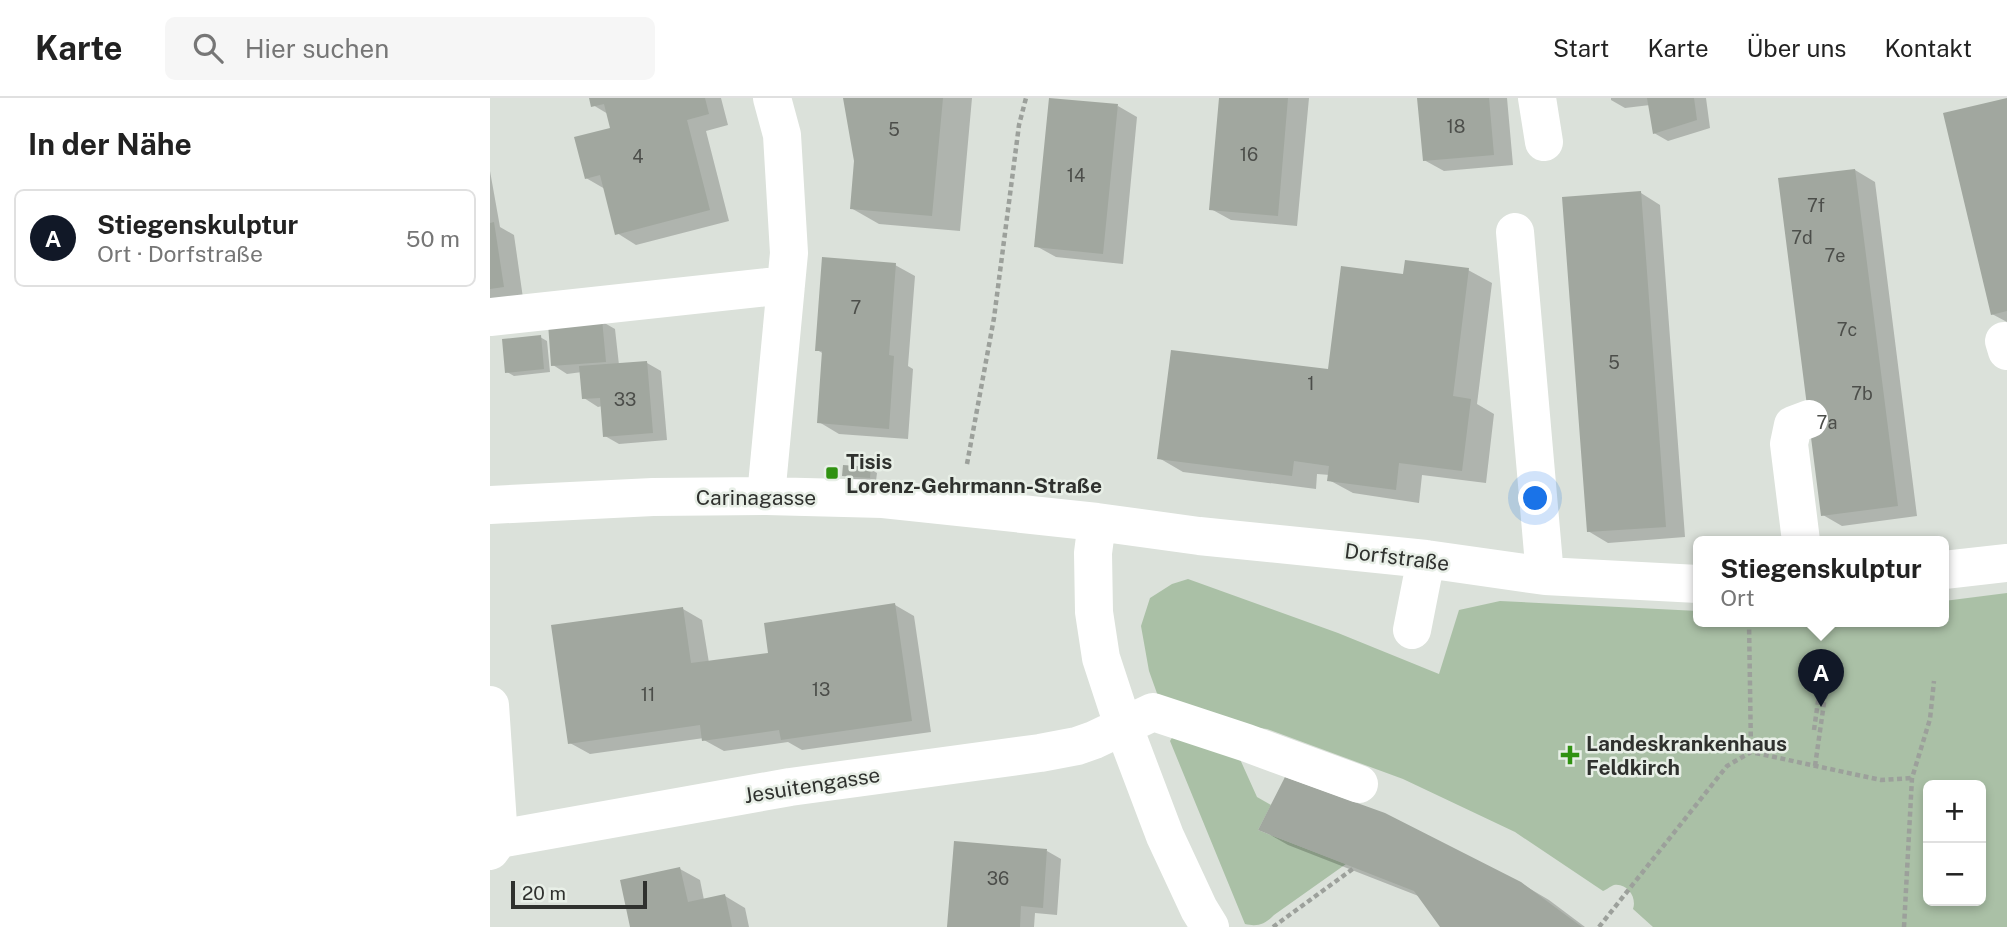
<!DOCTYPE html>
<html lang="de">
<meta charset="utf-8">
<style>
:root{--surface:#fff;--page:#f6f6f6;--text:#222;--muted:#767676;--line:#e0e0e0;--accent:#111827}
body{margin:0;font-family:"Public Sans",sans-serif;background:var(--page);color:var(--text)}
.controls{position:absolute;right:21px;bottom:21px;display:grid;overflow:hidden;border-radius:10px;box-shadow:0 4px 10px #0003}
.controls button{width:63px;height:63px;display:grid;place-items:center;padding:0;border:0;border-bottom:2px solid var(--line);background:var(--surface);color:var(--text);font:35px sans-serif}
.scale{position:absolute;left:21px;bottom:18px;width:136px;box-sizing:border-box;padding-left:7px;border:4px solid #2f312e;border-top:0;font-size:19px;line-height:24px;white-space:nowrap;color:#2f312e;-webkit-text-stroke:5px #e8efe7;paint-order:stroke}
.you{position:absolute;left:1046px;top:401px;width:24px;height:24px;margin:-18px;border:5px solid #fff;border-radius:50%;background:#1a73e8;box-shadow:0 0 0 10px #1a73e833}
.badge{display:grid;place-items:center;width:46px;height:46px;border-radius:50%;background:var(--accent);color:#fff;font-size:23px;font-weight:700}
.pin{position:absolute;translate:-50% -58px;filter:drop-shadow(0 2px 4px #0008)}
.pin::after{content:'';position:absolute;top:37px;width:24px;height:21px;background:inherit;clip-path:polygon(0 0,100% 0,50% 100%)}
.popup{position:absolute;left:1203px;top:438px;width:256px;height:91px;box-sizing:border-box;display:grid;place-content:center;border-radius:10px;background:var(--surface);filter:drop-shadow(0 2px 5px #0005);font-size:23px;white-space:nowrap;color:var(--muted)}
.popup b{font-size:26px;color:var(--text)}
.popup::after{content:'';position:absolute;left:50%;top:100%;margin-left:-14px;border:14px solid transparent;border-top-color:var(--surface)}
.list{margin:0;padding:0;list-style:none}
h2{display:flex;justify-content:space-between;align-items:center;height:91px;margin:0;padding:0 28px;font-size:30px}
h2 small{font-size:23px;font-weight:400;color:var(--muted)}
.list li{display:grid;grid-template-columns:46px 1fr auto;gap:21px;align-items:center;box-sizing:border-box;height:98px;margin:0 14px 14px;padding:0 14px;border:2px solid var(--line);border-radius:10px}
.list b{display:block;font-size:26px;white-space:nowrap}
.list p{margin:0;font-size:23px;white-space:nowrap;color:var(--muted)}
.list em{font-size:23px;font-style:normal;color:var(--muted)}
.icon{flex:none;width:38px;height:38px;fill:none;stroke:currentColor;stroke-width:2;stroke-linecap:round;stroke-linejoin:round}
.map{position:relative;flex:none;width:1517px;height:829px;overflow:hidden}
header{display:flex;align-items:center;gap:42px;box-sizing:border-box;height:98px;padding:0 35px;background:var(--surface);border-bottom:2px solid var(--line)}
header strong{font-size:33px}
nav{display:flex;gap:38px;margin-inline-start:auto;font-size:24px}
.search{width:490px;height:63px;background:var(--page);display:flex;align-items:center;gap:18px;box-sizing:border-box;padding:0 24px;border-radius:10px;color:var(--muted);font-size:26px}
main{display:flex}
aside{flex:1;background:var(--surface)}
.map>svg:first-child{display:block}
</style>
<header>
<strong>Karte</strong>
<div class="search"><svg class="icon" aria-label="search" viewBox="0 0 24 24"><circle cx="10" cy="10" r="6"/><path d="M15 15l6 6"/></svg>Hier suchen</div>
<nav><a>Start</a><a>Karte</a><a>Über uns</a><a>Kontakt</a></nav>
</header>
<main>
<aside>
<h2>In der Nähe<small></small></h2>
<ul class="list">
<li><span class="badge">A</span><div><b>Stiegenskulptur</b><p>Ort · Dorfstraße</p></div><em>50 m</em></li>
</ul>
</aside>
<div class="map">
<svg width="1517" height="829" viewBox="0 0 1517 829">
<rect width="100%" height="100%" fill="#dbe1da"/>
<path fill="#aac0a6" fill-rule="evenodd" d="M 698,481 L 848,535 L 949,576 L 969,512 L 1010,503 L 1208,513 L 1208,523 L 1454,523 L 1454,503 L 1517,495 L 1517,829 L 1163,829 L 1143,811 C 1147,800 1138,785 1124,787 C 1121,788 1116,792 1113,793 L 1025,734 L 913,681 L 777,631 L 738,626 L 669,601 L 659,573 L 651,528 L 660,500 L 682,486 ZM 1438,687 L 1491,687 L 1491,803 L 1438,803 Z
M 685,635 L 749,659 L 767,699 L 781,707 L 768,732 L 856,766 L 784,817 C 775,826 768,829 755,826 L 680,643 Z"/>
<path fill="#0003" d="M 101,0 L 231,0 L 238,27 L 216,33 L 239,123 L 146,147 L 127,135 L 115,91 L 96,80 L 122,31 L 118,16 L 103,7 Z
M 355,0 L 482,0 L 470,133 L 389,126 L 361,110 L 365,62 Z
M 731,0 L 819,0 L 807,128 L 741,122 L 721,111 Z
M 928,0 L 1017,0 L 1023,67 L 954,73 L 934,62 Z
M 1121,0 L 1216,0 L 1220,30 L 1178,43 L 1164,35 L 1160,7 L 1135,10 L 1121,2 Z
M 1517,1 L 1517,224 L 1502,216 Z
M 628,8 L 647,19 L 633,166 L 566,159 L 546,148 Z
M 1365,72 L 1385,84 L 1427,418 L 1352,428 L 1333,417 Z
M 0,73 L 10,129 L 24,137 L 33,200 L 0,205 Z
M 1151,95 L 1170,107 L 1195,439 L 1118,445 L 1098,433 Z
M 405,167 L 425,178 L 418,268 L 423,271 L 418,341 L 349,336 L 329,324 L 334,256 L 327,252 Z
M 978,172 L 1002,185 L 987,306 L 1004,316 L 996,385 L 932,377 L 929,405 L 863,395 L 839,382 L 840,377 L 827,376 L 826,391 L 693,374 L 669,360 L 840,273 L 915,178 Z
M 111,223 L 125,231 L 129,267 L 157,265 L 171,273 L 177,342 L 129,346 L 115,338 L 112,308 L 108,309 L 94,300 L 92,274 L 77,276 L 63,267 Z
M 50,239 L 57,243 L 60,274 L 24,278 L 17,274 Z
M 380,371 L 387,375 L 386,383 L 361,381 L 354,377 Z
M 405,507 L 424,518 L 441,634 L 312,652 L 298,644 L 234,653 L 214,642 L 214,640 L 100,656 L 80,645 L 193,511 L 212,522 L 219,565 L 280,556 Z
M 770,731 L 1030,785 L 1059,802 L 1095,829 L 953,829 L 931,799 L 798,747 Z
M 557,753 L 571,761 L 567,817 L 545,815 L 544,829 L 459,829 Z
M 190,771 L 210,782 L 214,802 L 235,798 L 255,810 L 259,829 L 142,829 Z"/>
<path fill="#a1a79f" d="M 99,0 L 215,0 L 219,16 L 197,22 L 220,112 L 125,137 L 110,77 L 95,81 L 84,39 L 120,30 L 114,6 L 101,9 Z
M 353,0 L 453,0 L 442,118 L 360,111 L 364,63 Z
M 559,0 L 628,6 L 613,156 L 544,149 Z
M 729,0 L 798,0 L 788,118 L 719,112 Z
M 927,0 L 999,0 L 1004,57 L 933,63 Z
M 1157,0 L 1204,0 L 1207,22 L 1163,36 Z
M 1517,0 L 1517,213 L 1501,217 L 1453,15 Z
M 1365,71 L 1408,408 L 1331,418 L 1288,80 Z
M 1151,93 L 1176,429 L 1097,434 L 1072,99 Z
M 4,124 L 14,189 L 0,191 L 0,125 Z
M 332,159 L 406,165 L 399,257 L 404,258 L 399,331 L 327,325 L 332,253 L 325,253 Z
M 915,162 L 979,170 L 963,298 L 981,301 L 972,373 L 909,365 L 906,392 L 837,383 L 839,368 L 804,363 L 802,378 L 667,361 L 681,252 L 838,271 L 851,168 L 913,176 Z
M 112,221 L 116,264 L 61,268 L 58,225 Z
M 51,237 L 54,271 L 15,275 L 12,241 Z
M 157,263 L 163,335 L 113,339 L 110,300 L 92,301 L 89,268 Z
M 353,367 L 381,369 L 380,380 L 352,378 Z
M 405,505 L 422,623 L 291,642 L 289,632 L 212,643 L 210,627 L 78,646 L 61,527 L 193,509 L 201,565 L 278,555 L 274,525 Z
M 795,679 L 895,715 L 1031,784 L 1092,829 L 950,829 L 924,793 L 768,732 Z
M 464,743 L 557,751 L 553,810 L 531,808 L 530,829 L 457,829 Z
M 190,769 L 198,804 L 235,796 L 242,829 L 140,829 L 130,782 Z"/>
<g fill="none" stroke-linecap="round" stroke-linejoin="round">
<path stroke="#9ca09b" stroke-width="4.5" stroke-dasharray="5 3.5" stroke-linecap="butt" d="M 477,366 L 504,220 L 529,27 L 536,0
M 1259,523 L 1261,654
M 1324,632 L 1331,582
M 1325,668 L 1337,584
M 783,829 L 864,770
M 1109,829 L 1237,668 L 1261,654 L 1391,682 L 1422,680
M 1414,829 L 1422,680 L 1440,621 L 1444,583"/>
<path stroke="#fff" stroke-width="38" d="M 1047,0 L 1054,44
M 1025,134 L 1055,478
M 0,219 L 296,187
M 1514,243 L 1517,253
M 276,398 L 299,155 L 292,37 L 282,0
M 0,407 L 163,399 L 276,398 L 393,401 L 607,424 L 709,438 L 936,461 L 1055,478 L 1208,486
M 607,424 L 603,455 L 604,514 L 611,560 L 633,627 L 675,738 L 709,811 L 720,829
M 1311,443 L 1299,346 L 1303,327 L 1319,321
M 1454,472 L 1517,465
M 922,532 L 936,461
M 0,607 L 9,741
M 0,753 L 9,741 L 300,689 L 550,655 L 587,648 L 604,642 L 663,614 L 757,645 L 869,686"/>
</g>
<g fill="#309211" stroke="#e8efe7" stroke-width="2.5">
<rect x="335" y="368" width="14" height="14" rx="3.5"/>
<path d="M1076.5 646.5h7v7h7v7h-7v7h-7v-7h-7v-7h7z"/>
</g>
<g text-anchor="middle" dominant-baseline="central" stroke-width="5" stroke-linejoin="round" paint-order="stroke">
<g font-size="18" fill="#4c4e4a">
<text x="966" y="28">18</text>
<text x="404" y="31">5</text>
<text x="759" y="56">16</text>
<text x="148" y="58">4</text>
<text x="586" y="77">14</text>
<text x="1326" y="107">7f</text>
<text x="1312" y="139">7d</text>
<text x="1345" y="157">7e</text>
<text x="366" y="209">7</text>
<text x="1357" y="231">7c</text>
<text x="1124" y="264">5</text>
<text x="821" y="285">1</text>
<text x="1372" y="295">7b</text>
<text x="135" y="301">33</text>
<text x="1337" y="324">7a</text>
<text x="331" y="591">13</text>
<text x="158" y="596">11</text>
<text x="508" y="780">36</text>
</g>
<g font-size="21" font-weight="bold" fill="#2f312e" stroke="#e8efe7" text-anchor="start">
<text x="356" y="363">Tisis<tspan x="356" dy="24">Lorenz-Gehrmann-Straße</tspan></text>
<text x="1096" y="645">Landeskrankenhaus<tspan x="1096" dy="24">Feldkirch</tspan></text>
</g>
<g font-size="21" fill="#2f312e" stroke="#e8efe7">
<text x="266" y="399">Carinagasse</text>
<text transform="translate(907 459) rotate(7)">Dorfstraße</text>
<text transform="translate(322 687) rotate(-9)">Jesuitengasse</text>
</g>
</g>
</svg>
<div class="controls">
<button>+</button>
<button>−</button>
</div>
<div class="scale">20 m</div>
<div class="you"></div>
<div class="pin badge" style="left:1331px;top:609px">A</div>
<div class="popup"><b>Stiegenskulptur</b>Ort</div>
</div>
</main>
